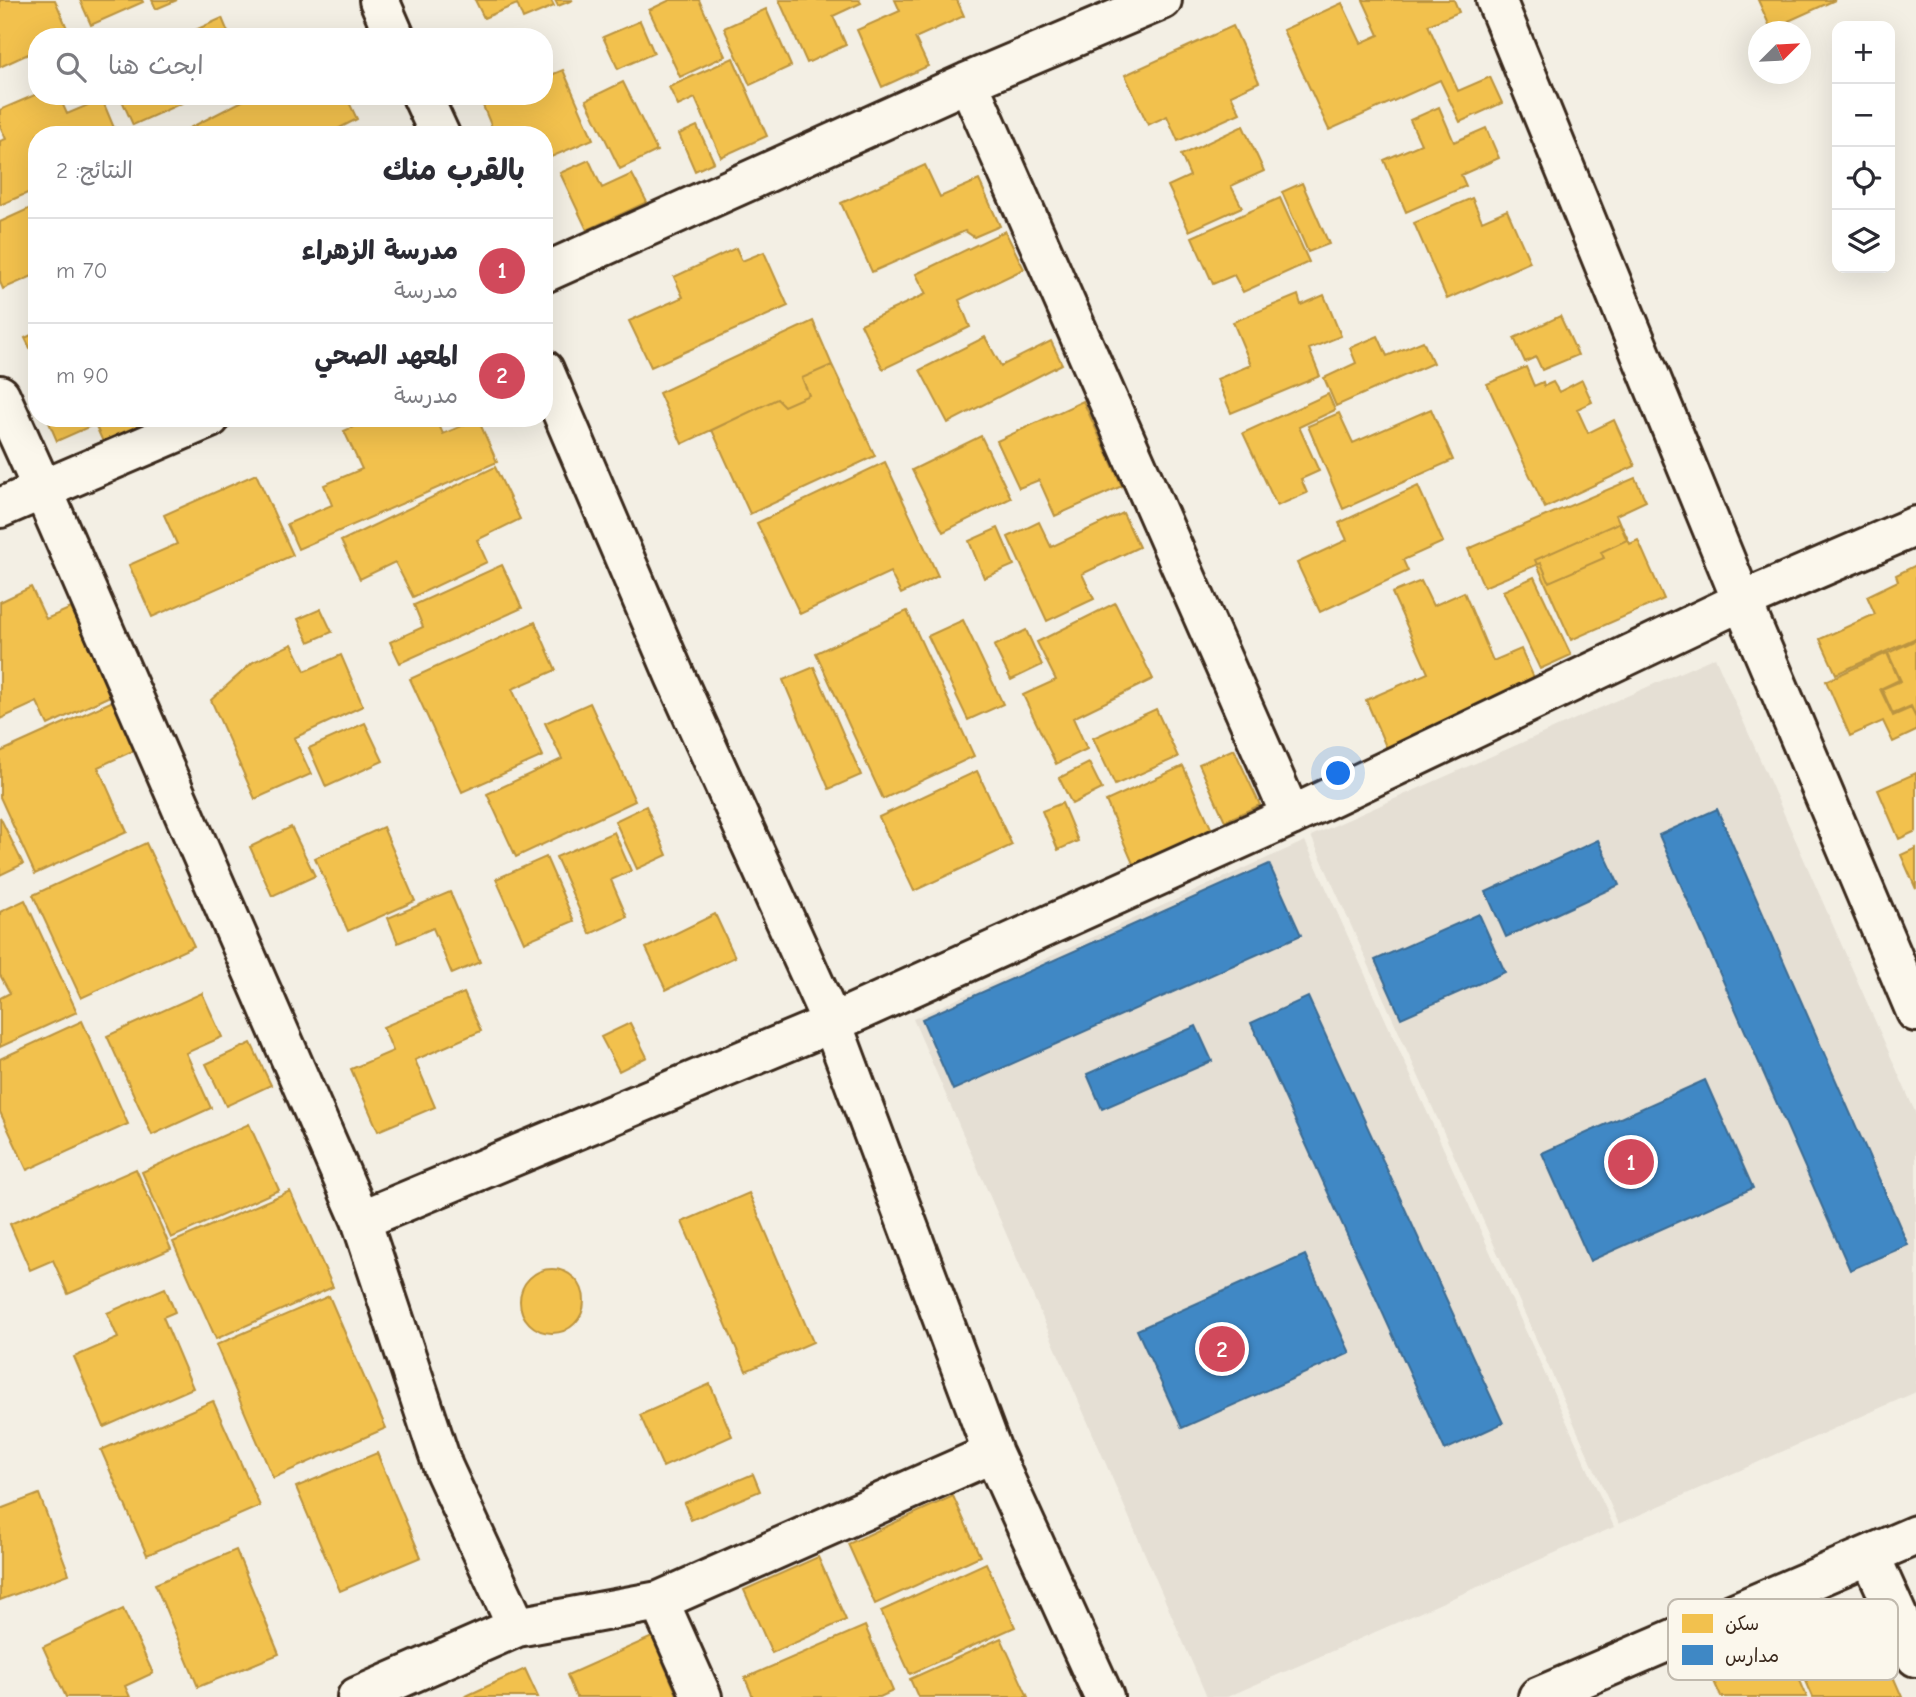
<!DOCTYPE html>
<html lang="ar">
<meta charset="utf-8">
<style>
:root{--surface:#fff;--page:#f2f2f3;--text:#2b2b33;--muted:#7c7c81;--line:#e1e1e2;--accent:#d1495b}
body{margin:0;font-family:"Comic Neue","Playpen Sans Arabic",sans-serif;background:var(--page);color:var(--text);direction:rtl}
.controls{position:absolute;right:21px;top:21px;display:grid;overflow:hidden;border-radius:14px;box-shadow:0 7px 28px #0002}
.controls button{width:63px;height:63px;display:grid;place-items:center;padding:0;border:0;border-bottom:2px solid var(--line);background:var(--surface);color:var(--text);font:35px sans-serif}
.compass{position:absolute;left:1748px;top:21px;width:63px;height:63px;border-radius:50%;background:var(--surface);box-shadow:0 7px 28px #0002;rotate:66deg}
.you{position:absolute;left:1339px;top:774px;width:24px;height:24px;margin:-18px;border:5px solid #fff;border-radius:50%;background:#1a73e8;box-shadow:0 0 0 10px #1a73e833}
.badge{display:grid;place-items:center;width:46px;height:46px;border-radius:50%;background:var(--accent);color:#fff;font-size:23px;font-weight:700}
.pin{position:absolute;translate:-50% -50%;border:4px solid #fff;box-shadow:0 2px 7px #0006}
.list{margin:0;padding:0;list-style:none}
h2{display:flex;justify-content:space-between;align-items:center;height:91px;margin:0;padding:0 28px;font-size:30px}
h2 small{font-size:23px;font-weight:400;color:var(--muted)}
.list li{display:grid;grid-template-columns:46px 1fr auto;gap:21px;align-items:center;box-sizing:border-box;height:105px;padding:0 28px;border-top:2px solid var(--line)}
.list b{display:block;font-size:26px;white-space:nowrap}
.list p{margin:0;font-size:23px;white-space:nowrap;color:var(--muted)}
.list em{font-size:23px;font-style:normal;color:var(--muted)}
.icon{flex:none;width:38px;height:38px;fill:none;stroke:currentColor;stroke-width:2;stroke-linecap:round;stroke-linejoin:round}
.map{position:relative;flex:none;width:1916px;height:1697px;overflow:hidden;direction:ltr}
.search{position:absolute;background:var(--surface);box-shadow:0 7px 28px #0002;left:28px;top:28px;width:525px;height:77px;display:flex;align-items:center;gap:18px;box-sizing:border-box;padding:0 24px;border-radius:28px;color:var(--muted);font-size:26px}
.panel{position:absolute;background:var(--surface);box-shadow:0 7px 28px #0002;left:28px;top:126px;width:525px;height:301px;border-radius:28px;direction:rtl}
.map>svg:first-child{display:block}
</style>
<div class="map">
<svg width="1916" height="1697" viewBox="0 0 1916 1697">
<rect width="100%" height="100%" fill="#f3efe4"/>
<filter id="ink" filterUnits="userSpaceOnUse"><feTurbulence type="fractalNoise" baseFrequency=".0143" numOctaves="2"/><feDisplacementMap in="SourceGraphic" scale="14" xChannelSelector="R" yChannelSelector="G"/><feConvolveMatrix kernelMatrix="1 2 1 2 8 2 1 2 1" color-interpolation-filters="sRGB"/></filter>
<g filter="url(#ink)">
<path fill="#e5dfd4" d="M 1715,657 L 1916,1114 L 1916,1392 L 1619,1524 L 1311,836 Z
M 1305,841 L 1614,1527 L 1227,1697 L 1207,1697 L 913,1019 Z"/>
<path fill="#f2c14e" stroke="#bb9440" stroke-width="2" d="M 0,0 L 55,0 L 70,35 L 37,37 L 37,50 L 0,67 Z
M 80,0 L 142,0 L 143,2 L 91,25 Z
M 152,0 L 177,0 L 156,9 Z
M 475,0 L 551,0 L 554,6 L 523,19 L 517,4 L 484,18 Z
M 555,0 L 573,0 L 558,6 Z
M 670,0 L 699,0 L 725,56 L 680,77 L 649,10 Z
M 779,0 L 859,0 L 861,3 L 833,16 L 846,45 L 807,63 Z
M 895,0 L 957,0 L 964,16 L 915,38 L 928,66 L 882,87 L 857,30 L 900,11 Z
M 1363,0 L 1454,0 L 1459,12 L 1428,25 L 1458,91 L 1490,77 L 1502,103 L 1460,122 L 1440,80 L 1329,130 L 1283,30 L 1342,3 L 1361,43 L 1379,35 Z
M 1758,0 L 1835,0 L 1771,29 Z
M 766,9 L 791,66 L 750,85 L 724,28 Z
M 222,18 L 230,37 L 180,37 Z
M 640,21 L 654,53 L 618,69 L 603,37 Z
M 1233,26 L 1259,82 L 1231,95 L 1240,113 L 1178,141 L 1167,116 L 1148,125 L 1125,75 Z
M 733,58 L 767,136 L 721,157 L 695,98 L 678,106 L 669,87 Z
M 563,70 L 593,139 L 544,160 L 544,135 L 527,135 L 526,133 L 522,135 L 495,135 L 479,96 L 544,96 L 544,78 Z
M 623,82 L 657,151 L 620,169 L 586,100 Z
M 37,94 L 37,96 L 59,96 L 67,114 L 102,99 L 117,135 L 37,135 L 37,189 L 0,205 L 0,141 L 6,139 L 0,126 L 0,110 Z
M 120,96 L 180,96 L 182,103 L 133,125 Z
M 252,96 L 346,96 L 357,119 L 326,135 L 176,135 Z
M 1439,107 L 1454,142 L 1486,128 L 1499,158 L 1461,175 L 1466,186 L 1406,212 L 1384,160 L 1421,144 L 1410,120 Z
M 697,126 L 714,162 L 695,171 L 679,134 Z
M 1243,126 L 1264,171 L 1231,186 L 1242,207 L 1189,231 L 1168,186 L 1190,176 L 1181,155 Z
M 589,160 L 602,188 L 632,174 L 647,202 L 587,230 L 560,173 Z
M 925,165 L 940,197 L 979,180 L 1000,226 L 974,237 L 965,231 L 872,272 L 841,203 Z
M 1302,183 L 1329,244 L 1308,252 L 1282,192 Z
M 1280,198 L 1309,262 L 1243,292 L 1234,275 L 1213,284 L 1192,237 Z
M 1472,198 L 1482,221 L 1507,210 L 1530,262 L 1447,299 L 1414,223 Z
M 37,205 L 37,274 L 3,289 L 0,282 L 0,222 Z
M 1005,231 L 1024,269 L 959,300 L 970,327 L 883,369 L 861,324 L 926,294 L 916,274 Z
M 736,248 L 742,261 L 764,252 L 788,306 L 651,367 L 629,321 L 683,297 L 674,277 Z
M 1298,295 L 1301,305 L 1324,295 L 1341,336 L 1309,349 L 1320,376 L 1231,413 L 1217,379 L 1251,365 L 1233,322 Z
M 1560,316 L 1578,355 L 1542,370 L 1536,357 L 1525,362 L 1514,338 Z
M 813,321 L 832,365 L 802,378 L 809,395 L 784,406 L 777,399 L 682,444 L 659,393 Z
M 37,332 L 37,362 L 25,338 Z
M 1378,336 L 1387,356 L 1423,341 L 1433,363 L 1336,406 L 1324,378 L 1356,363 L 1350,348 Z
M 985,337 L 1001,366 L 1051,341 L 1062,364 L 948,423 L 920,370 Z
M 832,365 L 875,456 L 750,514 L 712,430 L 777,399 L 784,406 L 809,395 L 802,378 Z
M 1526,367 L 1534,386 L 1543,382 L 1544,386 L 1553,382 L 1559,392 L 1582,380 L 1592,402 L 1577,409 L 1588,433 L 1614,420 L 1635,466 L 1545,508 L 1487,384 Z
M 1328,394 L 1335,410 L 1299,427 L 1319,471 L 1301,479 L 1307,493 L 1277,506 L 1243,433 Z
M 1083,401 L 1122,486 L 1055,516 L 1039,480 L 1019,488 L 997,441 Z
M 1431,409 L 1453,460 L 1343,509 L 1308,426 L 1339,413 L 1353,443 Z
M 47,418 L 182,418 L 108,453 L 95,424 L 57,441 Z
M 373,418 L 436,418 L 443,434 L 478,419 L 497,462 L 298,549 L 287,524 L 332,505 L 324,485 L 362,469 L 344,431 Z
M 981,436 L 1011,498 L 943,532 L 912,470 Z
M 885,462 L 938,576 L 901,594 L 890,572 L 800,614 L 757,523 Z
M 495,467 L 520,519 L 477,540 L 487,562 L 413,597 L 395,562 L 360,579 L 341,541 Z
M 256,474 L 293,555 L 152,617 L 129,565 L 177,544 L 164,515 Z
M 1635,478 L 1646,501 L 1616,515 L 1627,540 L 1601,552 L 1604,558 L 1549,582 L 1541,563 L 1484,587 L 1468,549 Z
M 1418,486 L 1443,542 L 1403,560 L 1408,571 L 1320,612 L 1297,563 L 1347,540 L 1339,523 Z
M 1123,513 L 1139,547 L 1082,574 L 1094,599 L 1047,621 L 1008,537 L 1039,522 L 1051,547 Z
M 1620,522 L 1630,544 L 1638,540 L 1664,599 L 1571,640 L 1535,560 Z
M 998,528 L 1014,565 L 984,578 L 969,541 Z
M 502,565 L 522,608 L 400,663 L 390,642 L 423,627 L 414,605 Z
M 1916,565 L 1916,638 L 1836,674 L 1820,639 L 1875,614 L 1867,596 L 1898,581 L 1896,575 Z
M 1534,577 L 1571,655 L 1540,669 L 1503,591 Z
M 1421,581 L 1433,606 L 1464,592 L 1493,661 L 1521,649 L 1540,691 L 1390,756 L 1366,700 L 1428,673 L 1392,593 Z
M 31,587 L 46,619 L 71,608 L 112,695 L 48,725 L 37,702 L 0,719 L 0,602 Z
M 1115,603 L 1153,679 L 1073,718 L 1087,749 L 1056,764 L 1023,695 L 1056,680 L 1037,642 Z
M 321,609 L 332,632 L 309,642 L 298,619 Z
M 907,611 L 974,756 L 883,799 L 816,653 Z
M 963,620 L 1003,704 L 968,720 L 928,636 Z
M 535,622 L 556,670 L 512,689 L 543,756 L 462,792 L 410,679 Z
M 1026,630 L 1042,665 L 1011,680 L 994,646 Z
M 1916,640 L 1916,717 L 1911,706 L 1893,714 L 1882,689 L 1901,681 L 1888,653 Z
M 292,644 L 305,671 L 341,655 L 363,706 L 294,738 L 311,774 L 255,799 L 211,700 L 253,662 Z
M 1887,653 L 1899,680 L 1880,689 L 1893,716 L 1911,708 L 1916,718 L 1916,731 L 1893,742 L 1883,721 L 1850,736 L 1826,681 Z
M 814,667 L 861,775 L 829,789 L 783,680 Z
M 115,700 L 137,749 L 98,767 L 127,832 L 35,874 L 0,797 L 0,752 Z
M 590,703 L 635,801 L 516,857 L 487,794 L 562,759 L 545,723 Z
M 1156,709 L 1178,757 L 1115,785 L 1093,738 Z
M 365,723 L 383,761 L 326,787 L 309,748 Z
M 1234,749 L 1260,805 L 1225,821 L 1199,764 Z
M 1089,763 L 1102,789 L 1072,804 L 1059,778 Z
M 1183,766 L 1212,830 L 1134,866 L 1106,801 Z
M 977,771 L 1012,845 L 914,891 L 879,817 Z
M 1916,773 L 1916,831 L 1899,839 L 1878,790 Z
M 1062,803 L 1078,841 L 1058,850 L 1042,811 Z
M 646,806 L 667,855 L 637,869 L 615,821 Z
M 0,817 L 23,864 L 0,875 Z
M 291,827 L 315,876 L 272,896 L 250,847 Z
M 383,827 L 415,901 L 348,931 L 315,858 Z
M 614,832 L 631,871 L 611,880 L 627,917 L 590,934 L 556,857 Z
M 146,843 L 194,946 L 81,998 L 33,895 Z
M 1916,848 L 1916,889 L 1901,855 Z
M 546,857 L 574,921 L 524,942 L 496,879 Z
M 450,892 L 480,962 L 452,974 L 433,928 L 398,943 L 388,918 Z
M 25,900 L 77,1012 L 0,1047 L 0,998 L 10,993 L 0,975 L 0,912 Z
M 715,914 L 735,957 L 666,990 L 646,948 Z
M 202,993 L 222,1037 L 186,1053 L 211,1108 L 152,1135 L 107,1036 Z
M 464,993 L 481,1031 L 415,1060 L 435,1107 L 378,1131 L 351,1069 L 393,1051 L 383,1027 Z
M 82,1021 L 128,1124 L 27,1170 L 0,1112 L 0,1059 Z
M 630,1023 L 647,1057 L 619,1071 L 601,1037 Z
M 251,1043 L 271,1085 L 226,1106 L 206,1064 Z
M 249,1124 L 279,1190 L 171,1238 L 142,1172 Z
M 136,1169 L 171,1249 L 68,1294 L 53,1260 L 30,1270 L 10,1224 Z
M 290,1191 L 333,1287 L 216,1339 L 173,1242 Z
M 749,1193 L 813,1342 L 746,1371 L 682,1222 Z
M520 1301a32 32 0 1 1 64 0a32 32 0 1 1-64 0Z
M 165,1288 L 175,1312 L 163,1317 L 193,1388 L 104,1427 L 74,1357 L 118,1338 L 107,1313 Z
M 329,1296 L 386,1428 L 273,1478 L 216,1345 Z
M 710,1384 L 732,1436 L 663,1467 L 640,1415 Z
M 213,1401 L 260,1506 L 147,1555 L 101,1450 Z
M 377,1453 L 421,1557 L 340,1591 L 296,1487 Z
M 753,1474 L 760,1491 L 691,1520 L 684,1503 Z
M 39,1494 L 69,1574 L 0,1600 L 0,1509 Z
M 953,1496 L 980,1556 L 875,1604 L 848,1544 Z
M 236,1550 L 279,1654 L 198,1687 L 155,1584 Z
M 818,1557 L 846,1620 L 772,1653 L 744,1590 Z
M 986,1563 L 1015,1627 L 910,1674 L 881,1611 Z
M 1863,1607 L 1902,1697 L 1813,1697 L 1788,1640 Z
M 123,1609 L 153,1673 L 125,1686 L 130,1697 L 66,1697 L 43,1647 Z
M 865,1626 L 893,1691 L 880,1697 L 753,1697 L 745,1678 Z
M 652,1637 L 678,1697 L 576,1697 L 567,1675 Z
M 1001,1638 L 1028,1697 L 918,1697 L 910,1679 Z
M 1785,1645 L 1807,1697 L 1721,1697 L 1712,1677 Z
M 525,1669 L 538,1697 L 464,1697 Z"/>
<path fill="#3f88c5" stroke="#3e6c93" stroke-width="2" d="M 1717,809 L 1908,1245 L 1850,1270 L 1659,835 Z
M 1598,840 L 1619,885 L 1506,937 L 1486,892 Z
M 1269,864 L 1301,935 L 953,1090 L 922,1019 Z
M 1479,914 L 1505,972 L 1401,1018 L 1375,960 Z
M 1308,997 L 1503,1423 L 1445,1450 L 1251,1023 Z
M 1196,1026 L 1212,1061 L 1102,1109 L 1087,1074 Z
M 1705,1080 L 1753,1188 L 1590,1261 L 1542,1153 Z
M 1305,1255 L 1350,1353 L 1182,1428 L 1137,1330 Z"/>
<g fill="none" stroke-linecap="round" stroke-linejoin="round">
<defs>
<path id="street" d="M 379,0 L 395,37
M 1496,0 L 1742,601 L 1916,1012
M 968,82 L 1291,816
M 422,96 L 440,135
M 544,273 L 968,82 L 1162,0
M 544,370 L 675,676 L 832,1023 L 993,1453 L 1104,1697
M 0,395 L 43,490 L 361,1220 L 443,1467 L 517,1627
M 0,508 L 210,418
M 361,1220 L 832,1023 L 1291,816 L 1742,601 L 1916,526
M 1870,1555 L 1916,1657
M 659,1601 L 702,1697
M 357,1697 L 517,1627 L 659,1601 L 993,1453
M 1538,1697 L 1916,1535"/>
</defs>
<use href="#street" stroke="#3b2a1e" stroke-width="44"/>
<use href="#street" stroke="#fbf7ec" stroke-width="38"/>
</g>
</g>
<rect x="1668" y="1599" width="230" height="81" rx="10" fill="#fbf7ec" stroke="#c1baae" stroke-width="2"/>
<rect x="1682" y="1614" width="31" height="19" fill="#f2c14e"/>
<rect x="1682" y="1645" width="31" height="20" fill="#3f88c5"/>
<g font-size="19" fill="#3b2a1e">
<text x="1725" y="1630">سكن</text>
<text x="1725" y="1662">مدارس</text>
</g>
</svg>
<div class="controls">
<button>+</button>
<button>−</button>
<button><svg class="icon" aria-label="locate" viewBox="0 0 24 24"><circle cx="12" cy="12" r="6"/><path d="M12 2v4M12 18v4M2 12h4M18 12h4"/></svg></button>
<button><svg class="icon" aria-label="layers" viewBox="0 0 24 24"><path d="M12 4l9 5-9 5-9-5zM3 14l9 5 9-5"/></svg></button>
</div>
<svg class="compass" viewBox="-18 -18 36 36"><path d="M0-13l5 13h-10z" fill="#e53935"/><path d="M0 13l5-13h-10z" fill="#7c7c81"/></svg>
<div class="you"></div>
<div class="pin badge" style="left:1631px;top:1162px">1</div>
<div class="pin badge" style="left:1222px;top:1349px">2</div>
<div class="search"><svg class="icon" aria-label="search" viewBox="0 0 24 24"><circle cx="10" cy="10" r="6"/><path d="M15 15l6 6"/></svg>ابحث هنا</div>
<section class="panel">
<h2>بالقرب منك<small>النتائج: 2</small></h2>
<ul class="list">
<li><span class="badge">1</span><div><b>مدرسة الزهراء</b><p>مدرسة</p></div><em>70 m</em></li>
<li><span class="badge">2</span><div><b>المعهد الصحي</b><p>مدرسة</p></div><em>90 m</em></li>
</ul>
</section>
</div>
